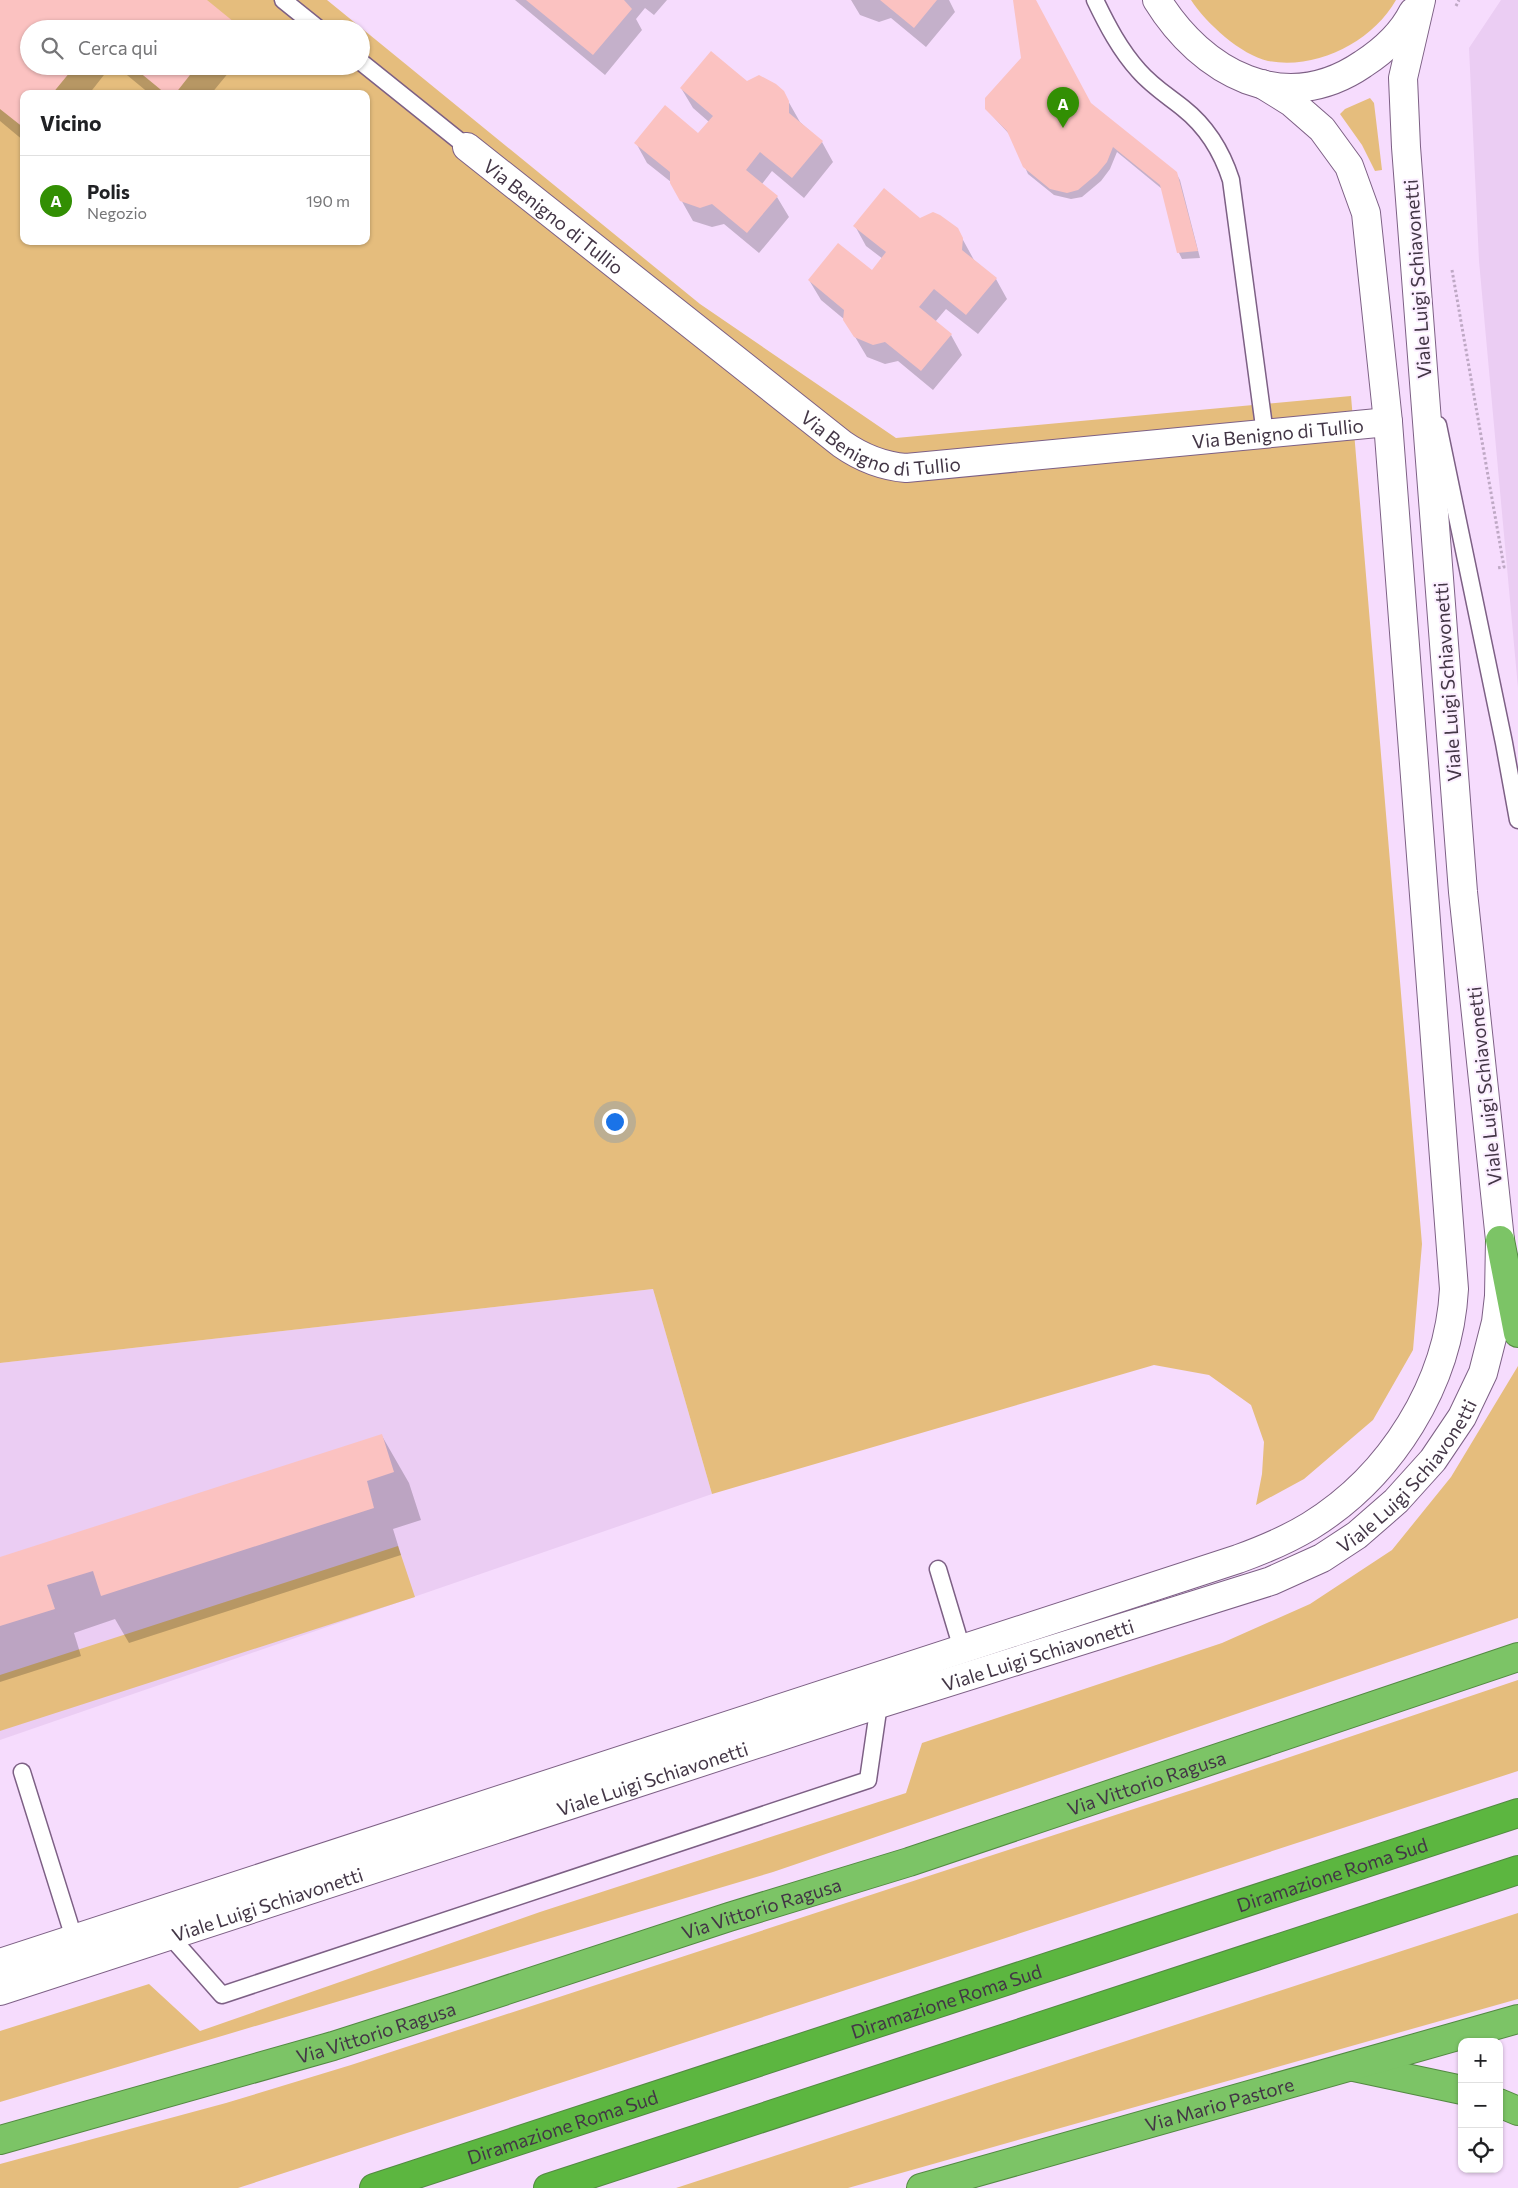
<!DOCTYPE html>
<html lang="it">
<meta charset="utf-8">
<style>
:root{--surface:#fff;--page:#f2f2f2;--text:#202124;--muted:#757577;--line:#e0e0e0;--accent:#328f03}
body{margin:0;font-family:Commissioner,sans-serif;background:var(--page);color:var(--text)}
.controls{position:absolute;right:15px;bottom:15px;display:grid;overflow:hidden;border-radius:10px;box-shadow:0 1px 4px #0004}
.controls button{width:45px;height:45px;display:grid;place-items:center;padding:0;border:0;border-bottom:1px solid var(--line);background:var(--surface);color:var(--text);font:25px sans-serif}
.you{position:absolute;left:614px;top:1121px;width:18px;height:18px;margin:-12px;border:4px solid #fff;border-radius:50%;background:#1a73e8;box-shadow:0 0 0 8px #1a73e833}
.badge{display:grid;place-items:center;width:32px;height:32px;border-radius:50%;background:var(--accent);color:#fff;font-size:16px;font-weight:700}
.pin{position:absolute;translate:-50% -41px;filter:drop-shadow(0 1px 2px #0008)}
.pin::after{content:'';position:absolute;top:26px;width:18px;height:15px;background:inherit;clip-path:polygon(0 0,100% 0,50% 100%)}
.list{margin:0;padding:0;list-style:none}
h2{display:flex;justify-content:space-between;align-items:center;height:65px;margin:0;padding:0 20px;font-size:21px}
h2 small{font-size:16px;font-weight:400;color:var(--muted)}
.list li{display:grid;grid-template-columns:32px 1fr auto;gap:15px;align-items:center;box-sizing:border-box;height:90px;padding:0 20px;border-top:1px solid var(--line)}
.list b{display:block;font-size:19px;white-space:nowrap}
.list p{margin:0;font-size:16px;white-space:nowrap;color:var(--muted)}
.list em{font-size:16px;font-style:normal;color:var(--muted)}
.icon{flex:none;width:28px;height:28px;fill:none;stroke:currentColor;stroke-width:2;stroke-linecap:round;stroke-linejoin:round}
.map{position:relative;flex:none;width:1518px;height:2188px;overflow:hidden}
.search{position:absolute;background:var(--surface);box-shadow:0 1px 4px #0004;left:20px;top:20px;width:350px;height:55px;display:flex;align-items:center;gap:12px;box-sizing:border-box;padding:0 18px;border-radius:28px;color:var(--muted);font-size:19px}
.panel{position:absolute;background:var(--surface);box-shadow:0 1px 4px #0004;left:20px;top:90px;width:350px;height:155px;border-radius:10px}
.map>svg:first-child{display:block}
</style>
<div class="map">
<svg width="1518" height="2188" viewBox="0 0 1518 2188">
<rect width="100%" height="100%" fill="#f6dcfd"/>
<path fill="#ebcdf3" d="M 1501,0 L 1518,0 L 1518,688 L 1479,261 L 1469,48 Z
M 653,1289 L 712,1494 L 0,1740 L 0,1363 Z"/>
<path fill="#e5bd7d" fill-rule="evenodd" d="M 0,0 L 327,0 L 700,304 L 896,438 L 1351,396 L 1422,1244 L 1413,1350 L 1373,1420 L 1304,1479 L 1256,1505 L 1262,1474 L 1264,1442 L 1251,1405 L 1209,1375 L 1154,1365 L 712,1494 L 653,1289 L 0,1363 ZM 29,29 L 361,29 L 361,66 L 29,66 ZM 24,94 L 366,94 L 366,241 L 24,241 Z
M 1191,0 L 1396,0 C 1372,42 1317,70 1268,61 C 1241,55 1206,23 1191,0 Z
M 1370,98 L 1374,103 L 1382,170 L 1375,171 L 1362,145 L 1340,114 L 1345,109 Z
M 1518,1366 L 1518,1618 L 773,1872 L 0,2102 L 0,2031 L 149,1984 L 200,2031 L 540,1912 L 906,1793 L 922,1743 L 1222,1643 L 1310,1604 L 1392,1550 L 1451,1477 Z
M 398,1546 L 415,1597 L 0,1731 L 0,1675 Z
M 1518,1680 L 1518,1771 L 238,2188 L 0,2188 L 0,2164 L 226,2103 L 351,2065 L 1201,1787 Z
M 1518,1913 L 1518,1999 L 848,2188 L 676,2188 Z"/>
<path fill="#0003" d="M 0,0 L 205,0 L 233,23 L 236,29 L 29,29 L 29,66 L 111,66 L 89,94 L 24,94 L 24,141 L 0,121 Z
M 515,0 L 667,0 L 654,15 L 645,8 L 636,19 L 642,30 L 605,75 Z
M 851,0 L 949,0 L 955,12 L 926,47 L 891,18 L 879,22 L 860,15 Z
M 1014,0 L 1091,105 L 1176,173 L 1180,180 L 1200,258 L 1182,259 L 1179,253 L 1162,189 L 1117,152 L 1110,169 L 1101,181 L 1082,197 L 1071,199 L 1054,195 L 1028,174 L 1011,136 L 986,109 L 1022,59 Z
M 116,66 L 234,66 L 211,94 L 150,94 Z
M 746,82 L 783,92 L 800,122 L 822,142 L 833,162 L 804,198 L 772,171 L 762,184 L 777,197 L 789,217 L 759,253 L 724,224 L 712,227 L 693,221 L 671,182 L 647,163 L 636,143 L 698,134 L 709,122 L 693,108 L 681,88 Z
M 920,220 L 957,229 L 974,260 L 996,279 L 1007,299 L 978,334 L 946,309 L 935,322 L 951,335 L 962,355 L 933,390 L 898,361 L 885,364 L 867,357 L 845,320 L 821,300 L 809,280 L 872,272 L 883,259 L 866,246 L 855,226 Z
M 382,1436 L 409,1483 L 421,1520 L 393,1529 L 401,1555 L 129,1643 L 115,1619 L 74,1633 L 81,1656 L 0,1682 L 0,1559 Z"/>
<path fill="#fbc2c1" d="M 0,0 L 207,0 L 234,22 L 228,29 L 29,29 L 29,66 L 75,66 L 52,94 L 24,94 L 24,128 L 0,109 Z
M 526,0 L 624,0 L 632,9 L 593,55 Z
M 880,0 L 937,0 L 914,28 Z
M 1013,0 L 1036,0 L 1091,103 L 1177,172 L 1198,251 L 1177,253 L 1160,185 L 1113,147 L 1107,162 L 1097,174 L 1078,190 L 1067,193 L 1050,189 L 1023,167 L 1007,131 L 985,109 L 985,98 L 1021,58 Z
M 711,51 L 747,81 L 759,75 L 776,84 L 784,91 L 789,101 L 789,113 L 823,141 L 792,178 L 760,152 L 746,170 L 778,196 L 747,233 L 712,204 L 700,208 L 680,201 L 670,183 L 670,172 L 634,143 L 665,105 L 698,133 L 713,116 L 680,88 Z
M 132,66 L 197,66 L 175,94 L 166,94 Z
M 884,188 L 920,218 L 933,212 L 940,215 L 958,228 L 963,238 L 962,250 L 997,278 L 966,315 L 934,289 L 919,307 L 952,334 L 921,371 L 885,342 L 873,345 L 854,337 L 843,320 L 844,310 L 808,280 L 838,243 L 872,270 L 886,252 L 853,226 Z
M 382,1434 L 394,1472 L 367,1481 L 374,1508 L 101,1596 L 93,1571 L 47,1585 L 55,1609 L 0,1626 L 0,1557 Z"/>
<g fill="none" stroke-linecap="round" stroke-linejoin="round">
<defs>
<path id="service" d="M 283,0 L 319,29
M 1095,0 C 1107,25 1120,50 1139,71 C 1152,86 1168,96 1183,108 C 1207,127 1222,152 1231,180 L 1265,434
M 361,62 L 467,147
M 1438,425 L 1504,743 L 1518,820
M 938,1569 L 962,1649
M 22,1772 L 74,1938
M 169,1935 L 222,1995 L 868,1780 L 879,1704"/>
<g id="minor">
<path id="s1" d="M 467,147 L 842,444 C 862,458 882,466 906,468 L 1388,422"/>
</g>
<g id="tertiary">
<path d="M 1157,0 C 1202,73 1284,118 1363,64 C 1383,51 1402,34 1413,12"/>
<path d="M 0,1963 L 1238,1559 C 1263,1550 1287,1540 1310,1526 C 1391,1476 1449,1384 1454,1289 L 1388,422 L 1366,213 L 1349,166 L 1322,129 L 1291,102 L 1262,84"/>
<path id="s2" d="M 0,1991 L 879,1704 L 1271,1581 L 1322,1558 L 1357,1535 L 1396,1501 L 1433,1460 L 1462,1417 L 1483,1373 L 1496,1322 L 1499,1296 L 1500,1240 L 1463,892 L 1406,147 L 1403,78 L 1421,0"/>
</g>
<g id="trunk">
<path d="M 1500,1240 L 1518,1333"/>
<path d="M 1354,2067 L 1462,2090"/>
<path d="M 1499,2103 L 1518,2111"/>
<path id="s3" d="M 0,2140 L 333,2046 L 461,2005 L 729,1917 L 909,1862 L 1518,1657"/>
<path id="s4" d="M 921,2188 L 1518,2019"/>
</g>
<g id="motorway">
<path id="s5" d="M 374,2188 L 1518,1813"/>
<path d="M 548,2188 L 1518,1870"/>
</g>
</defs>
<use href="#service" stroke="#7d6085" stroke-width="19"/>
<use href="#minor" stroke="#7d6085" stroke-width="30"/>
<use href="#tertiary" stroke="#7d6085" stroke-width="30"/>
<use href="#trunk" stroke="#538942" stroke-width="30"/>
<use href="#motorway" stroke="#538942" stroke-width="30"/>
<path stroke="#bea8c4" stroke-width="3" stroke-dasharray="2.5 2.5" stroke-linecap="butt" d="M 1456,6 L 1459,0
M 1452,270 L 1504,567 L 1497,568"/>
<use href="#service" stroke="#fff" stroke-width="16"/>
<use href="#minor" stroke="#fff" stroke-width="28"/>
<use href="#tertiary" stroke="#fff" stroke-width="28"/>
<use href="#trunk" stroke="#7cc466" stroke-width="28"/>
<use href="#motorway" stroke="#5cb640" stroke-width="28"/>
</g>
<g text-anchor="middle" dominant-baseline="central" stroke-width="4" stroke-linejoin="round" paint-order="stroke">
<g font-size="19" fill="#433646" stroke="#fbeeff">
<text stroke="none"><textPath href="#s1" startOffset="111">Via Benigno di Tullio</textPath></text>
<text transform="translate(1417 279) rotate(-94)">Viale Luigi Schiavonetti</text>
<text stroke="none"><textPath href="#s1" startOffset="921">Via Benigno di Tullio</textPath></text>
<text stroke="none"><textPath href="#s1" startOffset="516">Via Benigno di Tullio</textPath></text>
<text transform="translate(1447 682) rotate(-94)">Viale Luigi Schiavonetti</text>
<text transform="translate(1484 1086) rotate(-96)">Viale Luigi Schiavonetti</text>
<text stroke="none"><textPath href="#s2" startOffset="1511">Viale Luigi Schiavonetti</textPath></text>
<text stroke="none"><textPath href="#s2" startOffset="1091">Viale Luigi Schiavonetti</textPath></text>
<text stroke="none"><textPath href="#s2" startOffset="686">Viale Luigi Schiavonetti</textPath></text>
<text stroke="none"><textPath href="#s3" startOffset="1201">Via Vittorio Ragusa</textPath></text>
<text stroke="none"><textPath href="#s5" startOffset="1008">Diramazione Roma Sud</textPath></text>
<text stroke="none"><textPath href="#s2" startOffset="281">Viale Luigi Schiavonetti</textPath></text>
<text stroke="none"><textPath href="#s3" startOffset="796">Via Vittorio Ragusa</textPath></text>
<text stroke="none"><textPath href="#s5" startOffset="602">Diramazione Roma Sud</textPath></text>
<text stroke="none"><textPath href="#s3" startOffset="391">Via Vittorio Ragusa</textPath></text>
<text stroke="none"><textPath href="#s4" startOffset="310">Via Mario Pastore</textPath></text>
<text stroke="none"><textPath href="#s5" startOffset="198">Diramazione Roma Sud</textPath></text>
</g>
</g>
</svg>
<div class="controls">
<button>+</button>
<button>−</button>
<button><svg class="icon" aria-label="locate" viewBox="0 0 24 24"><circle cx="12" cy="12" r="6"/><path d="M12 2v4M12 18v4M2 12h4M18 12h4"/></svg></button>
</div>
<div class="you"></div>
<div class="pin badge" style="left:1063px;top:128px">A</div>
<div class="search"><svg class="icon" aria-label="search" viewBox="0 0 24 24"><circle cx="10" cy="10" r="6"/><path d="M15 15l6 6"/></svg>Cerca qui</div>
<section class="panel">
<h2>Vicino<small></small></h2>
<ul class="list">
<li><span class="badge">A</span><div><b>Polis</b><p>Negozio</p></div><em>190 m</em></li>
</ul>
</section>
</div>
